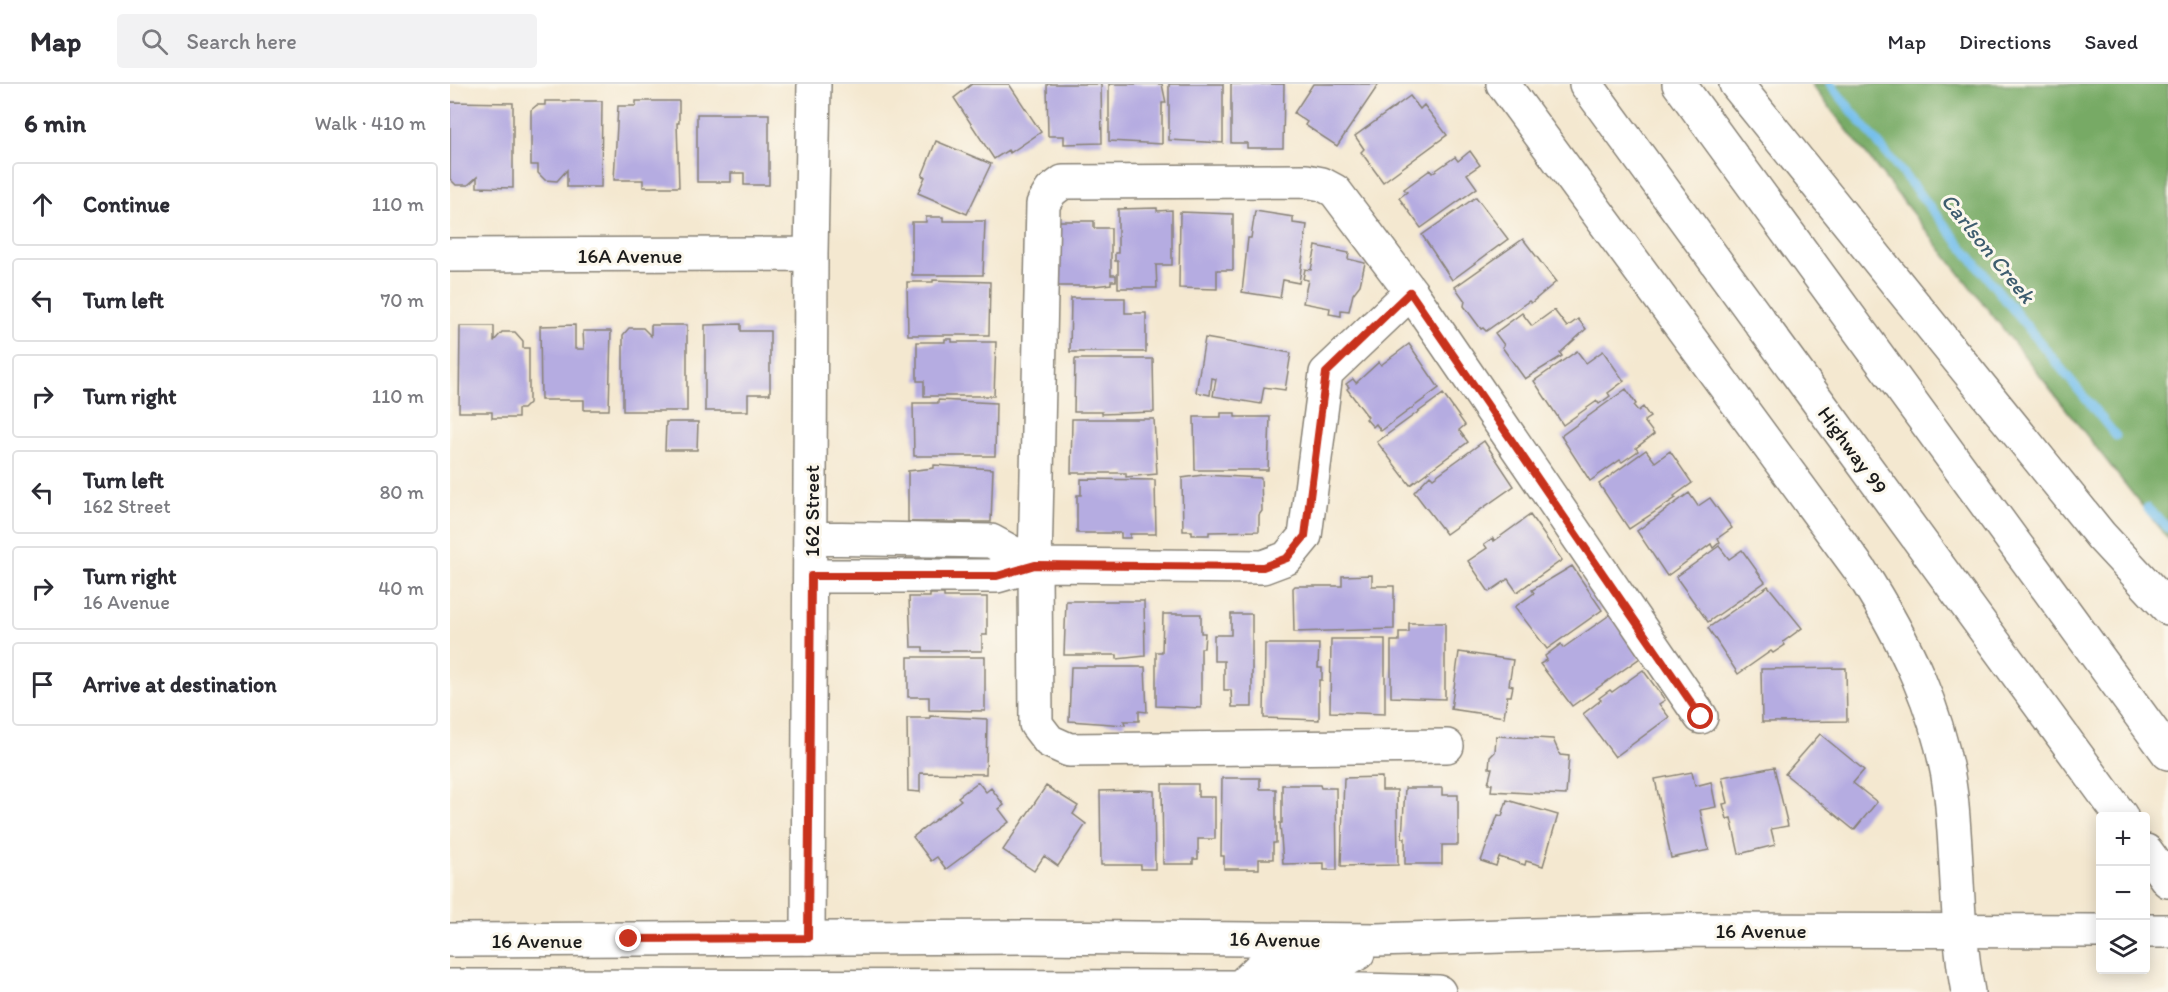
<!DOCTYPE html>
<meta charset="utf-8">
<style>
:root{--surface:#fff;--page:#f2f2f3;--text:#2b2b33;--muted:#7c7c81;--line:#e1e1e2}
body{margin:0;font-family:Itim,sans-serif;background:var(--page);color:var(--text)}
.controls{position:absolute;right:18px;bottom:18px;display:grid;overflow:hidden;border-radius:6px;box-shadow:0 3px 15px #0003}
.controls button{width:54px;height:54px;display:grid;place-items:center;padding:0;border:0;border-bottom:2px solid var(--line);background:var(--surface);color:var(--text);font:30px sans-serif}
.stop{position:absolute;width:18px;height:18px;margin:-14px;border:4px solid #c8321e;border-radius:50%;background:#fff}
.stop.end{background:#c8321e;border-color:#fff;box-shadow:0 2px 6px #0008}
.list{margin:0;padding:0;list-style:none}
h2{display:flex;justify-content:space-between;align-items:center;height:78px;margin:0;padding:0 24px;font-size:26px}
h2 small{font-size:20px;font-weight:400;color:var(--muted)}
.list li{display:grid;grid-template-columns:39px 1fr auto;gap:18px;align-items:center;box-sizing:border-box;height:84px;margin:0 12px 12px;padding:0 12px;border:2px solid var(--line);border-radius:6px}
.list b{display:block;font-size:22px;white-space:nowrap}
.list p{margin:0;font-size:20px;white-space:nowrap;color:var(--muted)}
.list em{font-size:20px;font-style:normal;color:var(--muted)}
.icon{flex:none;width:33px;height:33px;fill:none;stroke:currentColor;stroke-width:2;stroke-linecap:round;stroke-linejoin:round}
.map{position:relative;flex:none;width:1718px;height:908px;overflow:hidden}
header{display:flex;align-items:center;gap:36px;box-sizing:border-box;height:84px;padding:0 30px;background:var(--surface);border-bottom:2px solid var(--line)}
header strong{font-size:28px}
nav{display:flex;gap:33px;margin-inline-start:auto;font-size:21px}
.search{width:420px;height:54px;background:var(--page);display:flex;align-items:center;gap:15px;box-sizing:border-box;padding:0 21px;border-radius:6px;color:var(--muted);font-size:22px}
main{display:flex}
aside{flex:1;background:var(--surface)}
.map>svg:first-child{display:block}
</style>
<header>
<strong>Map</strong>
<div class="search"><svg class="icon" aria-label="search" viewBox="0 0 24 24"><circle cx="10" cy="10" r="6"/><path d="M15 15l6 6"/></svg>Search here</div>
<nav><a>Map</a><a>Directions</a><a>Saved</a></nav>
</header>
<main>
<aside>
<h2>6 min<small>Walk · 410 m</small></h2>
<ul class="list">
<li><svg class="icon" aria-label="ahead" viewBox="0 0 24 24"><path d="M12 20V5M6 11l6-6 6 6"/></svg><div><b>Continue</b></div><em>110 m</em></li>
<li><svg class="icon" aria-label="left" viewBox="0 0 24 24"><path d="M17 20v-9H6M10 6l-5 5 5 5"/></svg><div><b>Turn left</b></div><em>70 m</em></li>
<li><svg class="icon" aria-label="right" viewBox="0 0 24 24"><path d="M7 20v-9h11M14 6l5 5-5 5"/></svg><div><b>Turn right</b></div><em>110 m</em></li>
<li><svg class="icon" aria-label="left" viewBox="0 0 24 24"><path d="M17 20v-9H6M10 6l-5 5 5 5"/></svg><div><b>Turn left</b><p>162 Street</p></div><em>80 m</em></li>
<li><svg class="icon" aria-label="right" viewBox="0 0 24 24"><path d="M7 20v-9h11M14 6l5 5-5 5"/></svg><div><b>Turn right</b><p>16 Avenue</p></div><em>40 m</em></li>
<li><svg class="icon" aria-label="arrive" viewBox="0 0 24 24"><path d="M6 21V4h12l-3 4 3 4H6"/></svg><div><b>Arrive at destination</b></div></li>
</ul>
</aside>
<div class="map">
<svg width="1718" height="908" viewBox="0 0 1718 908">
<rect width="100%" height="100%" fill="#fbf7ec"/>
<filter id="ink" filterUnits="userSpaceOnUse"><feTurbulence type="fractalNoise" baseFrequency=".0167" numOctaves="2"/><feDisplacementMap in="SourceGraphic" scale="12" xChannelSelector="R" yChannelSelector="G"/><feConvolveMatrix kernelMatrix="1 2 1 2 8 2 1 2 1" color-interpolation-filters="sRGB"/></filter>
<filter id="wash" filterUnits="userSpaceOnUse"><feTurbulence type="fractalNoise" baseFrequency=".008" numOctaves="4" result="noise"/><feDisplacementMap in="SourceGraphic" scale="24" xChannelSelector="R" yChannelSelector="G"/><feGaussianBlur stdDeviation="1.35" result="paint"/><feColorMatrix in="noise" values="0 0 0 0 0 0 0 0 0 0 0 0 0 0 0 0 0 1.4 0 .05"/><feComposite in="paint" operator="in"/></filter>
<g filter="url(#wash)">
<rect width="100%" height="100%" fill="#f4e8d0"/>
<path fill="#77aa65" stroke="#4a6340" stroke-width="1.5" d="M 1361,0 L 1718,0 L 1718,455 Z"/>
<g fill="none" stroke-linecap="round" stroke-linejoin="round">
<path stroke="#72beec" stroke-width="9" d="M 1380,0 L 1666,352
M 1697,424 L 1718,444"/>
</g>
<g id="blocks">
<path fill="#b5ace1" d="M 522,0 L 559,0 L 591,48 L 560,69 L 558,66 L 544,75 L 504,14 Z
M 597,0 L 651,0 L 652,59 L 614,60 L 614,52 L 598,52 Z
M 659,0 L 712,0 L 716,19 L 712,19 L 712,60 L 659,57 Z
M 719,0 L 773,0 L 773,59 L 719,56 Z
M 781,0 L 834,0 L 833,64 L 797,64 L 797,59 L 781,59 Z
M 863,0 L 929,0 L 887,62 L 855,41 L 857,38 L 844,29 Z
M 960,12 L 970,25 L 974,21 L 997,51 L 933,98 L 911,68 L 914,65 L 905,52 Z
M 95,17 L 152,17 L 151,103 L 117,103 L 117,86 L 107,97 L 95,96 L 88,89 L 88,81 L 81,81 L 81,26 L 87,21 L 95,21 Z
M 186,17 L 229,17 L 229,39 L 227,39 L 229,103 L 193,103 L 193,96 L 164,96 L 168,22 L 186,22 Z
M 0,18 L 63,19 L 63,104 L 27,103 L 27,93 L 18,101 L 6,101 L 0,95 Z
M 247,30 L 319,30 L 319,101 L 294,101 L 294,89 L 281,89 L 281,98 L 247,98 Z
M 486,57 L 541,80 L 517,130 L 468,109 L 475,93 L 472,92 Z
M 1020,67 L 1030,81 L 1017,90 L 1027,104 L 971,144 L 949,114 L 957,108 L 954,105 L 980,86 L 982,89 L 1005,73 L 1008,77 Z
M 1026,113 L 1058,155 L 1002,196 L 972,151 Z
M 707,124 L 707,127 L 722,126 L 722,181 L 706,181 L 707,204 L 668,204 L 668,177 L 665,177 L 665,169 L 668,169 L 668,125 Z
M 805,127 L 843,133 L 843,139 L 857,141 L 849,199 L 833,196 L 830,214 L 792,208 L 798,154 L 801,154 Z
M 730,128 L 783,130 L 783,186 L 767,186 L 767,205 L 729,204 Z
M 476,133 L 493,133 L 493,137 L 535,137 L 533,191 L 462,191 L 462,138 L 476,138 Z
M 608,137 L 644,137 L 644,144 L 661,144 L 661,191 L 666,191 L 666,197 L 661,197 L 661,200 L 644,202 L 608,202 Z
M 1073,155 L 1106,198 L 1081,219 L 1079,217 L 1036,247 L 1033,244 L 1031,245 L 1014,222 L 1015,217 L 1005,203 Z
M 866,162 L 899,169 L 898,175 L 915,179 L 910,201 L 903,210 L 899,227 L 891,226 L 891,232 L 879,230 L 880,224 L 853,219 L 858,196 L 853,195 L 855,185 L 861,186 Z
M 483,196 L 540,198 L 539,251 L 458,251 L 457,198 L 483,198 Z
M 621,214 L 675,214 L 675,229 L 696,229 L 696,268 L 620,268 Z
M 1104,226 L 1117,243 L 1128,235 L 1136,245 L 1110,269 L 1112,272 L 1075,295 L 1052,263 L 1054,261 L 1045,249 L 1072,229 L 1082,242 Z
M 291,240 L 291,247 L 320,247 L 320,310 L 298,310 L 298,327 L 255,327 L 255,241 Z
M 125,241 L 125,265 L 134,265 L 133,247 L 161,247 L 159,326 L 134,326 L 134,316 L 91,316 L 90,242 Z
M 201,241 L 237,241 L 237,327 L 173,327 L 173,251 L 179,244 L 193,244 L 201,252 Z
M 10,242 L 44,242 L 44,257 L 52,248 L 65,248 L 73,257 L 73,264 L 79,264 L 79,319 L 73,325 L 68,325 L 68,334 L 42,334 L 42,328 L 9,328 Z
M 755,254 L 841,269 L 835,306 L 814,303 L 811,320 L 763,312 L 766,295 L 762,294 L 760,311 L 746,308 Z
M 495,255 L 502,255 L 502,258 L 546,258 L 544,312 L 474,312 L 474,297 L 467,297 L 467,258 L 495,258 Z
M 959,260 L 989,304 L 931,347 L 926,340 L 923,343 L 916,335 L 918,333 L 897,305 L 899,303 L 896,300 L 903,295 L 906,299 L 929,278 L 931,281 Z
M 1127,267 L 1136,279 L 1153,267 L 1174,297 L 1158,309 L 1160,312 L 1149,320 L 1147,317 L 1113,341 L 1084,297 Z
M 625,275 L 703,275 L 704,328 L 652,330 L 652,328 L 624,328 Z
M 1176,305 L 1186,320 L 1184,322 L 1188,327 L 1193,323 L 1200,333 L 1194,337 L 1204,350 L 1186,364 L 1188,367 L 1172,378 L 1170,376 L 1140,397 L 1111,352 Z
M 993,310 L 1015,341 L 1009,346 L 1018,358 L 960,401 L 927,358 Z
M 488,316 L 546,319 L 545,372 L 464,372 L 463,319 L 488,319 Z
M 771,329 L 785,329 L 785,333 L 820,333 L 818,386 L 745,386 L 744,333 L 771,333 Z
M 622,335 L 704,335 L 707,390 L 676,393 L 676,389 L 621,389 Z
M 216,338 L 248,338 L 247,366 L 215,366 Z
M 1034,357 L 1064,402 L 996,450 L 964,408 L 980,391 L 983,394 Z
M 1196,366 L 1205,378 L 1220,367 L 1242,399 L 1224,412 L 1226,414 L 1179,445 L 1149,400 Z
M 484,381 L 543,385 L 541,438 L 458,438 L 458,387 L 484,384 Z
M 753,391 L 811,394 L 812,427 L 809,431 L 809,447 L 759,448 L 759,451 L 742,451 L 742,447 L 733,447 L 732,394 Z
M 631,395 L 705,396 L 706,450 L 680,450 L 680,454 L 671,454 L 671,449 L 627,449 L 627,411 L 631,411 Z
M 1239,409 L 1248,422 L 1260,414 L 1282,444 L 1268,454 L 1270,458 L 1263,464 L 1261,460 L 1217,492 L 1187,447 Z
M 1080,431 L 1112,476 L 1067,508 L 1058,495 L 1039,508 L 1018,477 L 1037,464 L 1034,460 L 1043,454 L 1044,457 Z
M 1269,462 L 1279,475 L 1292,466 L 1315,498 L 1258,538 L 1226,493 Z
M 1122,482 L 1152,526 L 1097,565 L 1065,523 L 1084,509 L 1082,506 Z
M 922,491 L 922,502 L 944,502 L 944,545 L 844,548 L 843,504 L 845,502 L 892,502 L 892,492 Z
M 1318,502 L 1352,544 L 1333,558 L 1335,561 L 1323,569 L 1321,567 L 1288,590 L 1258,544 Z
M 480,510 L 494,510 L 494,513 L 537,513 L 537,551 L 532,551 L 532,567 L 473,567 L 473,563 L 461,563 L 459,513 L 480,513 Z
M 616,517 L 694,517 L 695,572 L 667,575 L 667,571 L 614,571 Z
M 713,530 L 751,530 L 751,549 L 755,549 L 754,564 L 751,564 L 751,624 L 706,622 L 706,568 L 712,568 Z
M 781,530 L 802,530 L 802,623 L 782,623 L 781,606 L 774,606 L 774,577 L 764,577 L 764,551 L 781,551 Z
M 1161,530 L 1190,574 L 1122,622 L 1090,580 L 1097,576 L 1095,572 L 1111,560 L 1113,564 Z
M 959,539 L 995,539 L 995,615 L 941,613 L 941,557 L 949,557 L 949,548 L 959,548 Z
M 881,555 L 935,555 L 935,630 L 880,628 Z
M 815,560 L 869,560 L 868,584 L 872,584 L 872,596 L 869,596 L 869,636 L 814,634 Z
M 1009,568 L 1063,576 L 1059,601 L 1063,602 L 1061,612 L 1057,612 L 1054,633 L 1001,625 Z
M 458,573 L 535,573 L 535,627 L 479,626 L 479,613 L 458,613 Z
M 621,583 L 695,583 L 697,628 L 689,627 L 689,637 L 674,637 L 675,641 L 619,637 Z
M 1396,584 L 1397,637 L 1312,638 L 1311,585 Z
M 1193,586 L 1215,616 L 1209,620 L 1219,633 L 1165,673 L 1133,630 L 1151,616 L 1149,614 L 1160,606 L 1162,608 Z
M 480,632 L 537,635 L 536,690 L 470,689 L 470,708 L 458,707 L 457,634 L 480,634 Z
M 1370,650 L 1414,686 L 1403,699 L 1427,718 L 1404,746 L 1335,690 Z
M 1046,652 L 1103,655 L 1110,671 L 1119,672 L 1116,711 L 1041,707 L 1042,700 L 1038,700 L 1042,684 L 1039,684 L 1040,673 L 1045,668 Z
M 1324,683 L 1338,742 L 1321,745 L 1325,761 L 1289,770 L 1281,734 L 1277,735 L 1273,720 L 1278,719 L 1272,693 Z
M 1242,688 L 1245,702 L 1261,698 L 1266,723 L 1250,726 L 1259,766 L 1221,774 L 1205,695 Z
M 932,693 L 932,706 L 947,706 L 948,781 L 891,782 L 894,694 Z
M 772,694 L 810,694 L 810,705 L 826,705 L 826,759 L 823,759 L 823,775 L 809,775 L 809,785 L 774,785 L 774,772 L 771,772 Z
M 528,698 L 536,708 L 541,704 L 554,721 L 549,725 L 559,738 L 496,785 L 487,773 L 481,777 L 463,753 L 511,716 L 508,713 Z
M 712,700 L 748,700 L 748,713 L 765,713 L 765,755 L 748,755 L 748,775 L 743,775 L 743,780 L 713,780 Z
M 832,701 L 870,701 L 871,704 L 886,704 L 887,786 L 874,786 L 874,779 L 833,780 L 830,739 L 832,739 Z
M 596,702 L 628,722 L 623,730 L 636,740 L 608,782 L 594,772 L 584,787 L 553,766 Z
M 955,704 L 992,704 L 992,711 L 1008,711 L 1008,761 L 992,761 L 992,780 L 955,780 L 955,754 L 952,754 Z
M 689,706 L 704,707 L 705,785 L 691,785 L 691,781 L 651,781 L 650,707 Z
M 1057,716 L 1108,731 L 1093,782 L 1076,777 L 1075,781 L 1049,773 L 1046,782 L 1031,777 L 1048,731 L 1052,732 Z"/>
</g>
</g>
<g filter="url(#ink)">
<use href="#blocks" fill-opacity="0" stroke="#888276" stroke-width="1.5"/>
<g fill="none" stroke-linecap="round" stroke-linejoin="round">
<defs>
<path id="minor" d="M 0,171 L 361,170
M 361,454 L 541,457 L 585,481
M 361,492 L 547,492 L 585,481 L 813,483 L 837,474 L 855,452 L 876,289 L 961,208
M 997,662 L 619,666 L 599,657 L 586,640 L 585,481 L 593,120 L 601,107 L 613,98 L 856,97 L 872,100 L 885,107 L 961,208 L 1251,633
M 358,854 L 361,170 L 364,0"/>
<path id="major" d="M 1696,847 L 1718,847
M 0,856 L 580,853 L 927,856 L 1238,846 L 1650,847
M 0,902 L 790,903 L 989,908
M 790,903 L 809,885 L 828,880 L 892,878 L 908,869"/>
<path id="highway" d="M 1053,0 L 1410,486 C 1454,555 1491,629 1501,712 C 1508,777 1506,843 1518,908
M 1136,0 L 1671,732
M 1229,0 L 1718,669
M 1286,0 L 1651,452 L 1718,524
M 1696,767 L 1718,797"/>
</defs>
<use href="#minor" stroke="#888276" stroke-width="36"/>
<use href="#major" stroke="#888276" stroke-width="36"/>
<use href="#highway" stroke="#888276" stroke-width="36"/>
<use href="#minor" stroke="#fff" stroke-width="33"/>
<use href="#major" stroke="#fff" stroke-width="33"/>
<use href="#highway" stroke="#fff" stroke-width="33"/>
</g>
</g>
<g fill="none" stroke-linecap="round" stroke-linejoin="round" filter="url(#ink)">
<path stroke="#c8321e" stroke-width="8" d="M 179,855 L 358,854 L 361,492 L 547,492 L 585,481 L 813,483 L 837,474 L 855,452 L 876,289 L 960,208 L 1251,633"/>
</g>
<g text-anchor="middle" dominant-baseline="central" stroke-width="6" stroke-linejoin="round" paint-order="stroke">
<g font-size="21" fill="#1c1c1c" stroke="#fbf7ec">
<text x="180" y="171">16A Avenue</text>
<text transform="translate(1403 366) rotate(54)">Highway 99</text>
<text transform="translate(361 427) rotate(-90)">162 Street</text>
<text x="1311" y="846">16 Avenue</text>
<text transform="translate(825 855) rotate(1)">16 Avenue</text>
<text x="87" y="856">16 Avenue</text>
</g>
<g font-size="22" font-style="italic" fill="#3e5d6f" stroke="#fbf7ec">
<text transform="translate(1538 164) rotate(51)">Carlson Creek</text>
</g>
</g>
</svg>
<div class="controls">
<button>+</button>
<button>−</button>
<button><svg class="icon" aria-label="layers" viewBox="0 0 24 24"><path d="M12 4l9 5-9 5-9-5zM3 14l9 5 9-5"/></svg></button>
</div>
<div class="stop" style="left:1251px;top:633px"></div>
<div class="stop end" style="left:179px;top:855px"></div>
</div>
</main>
